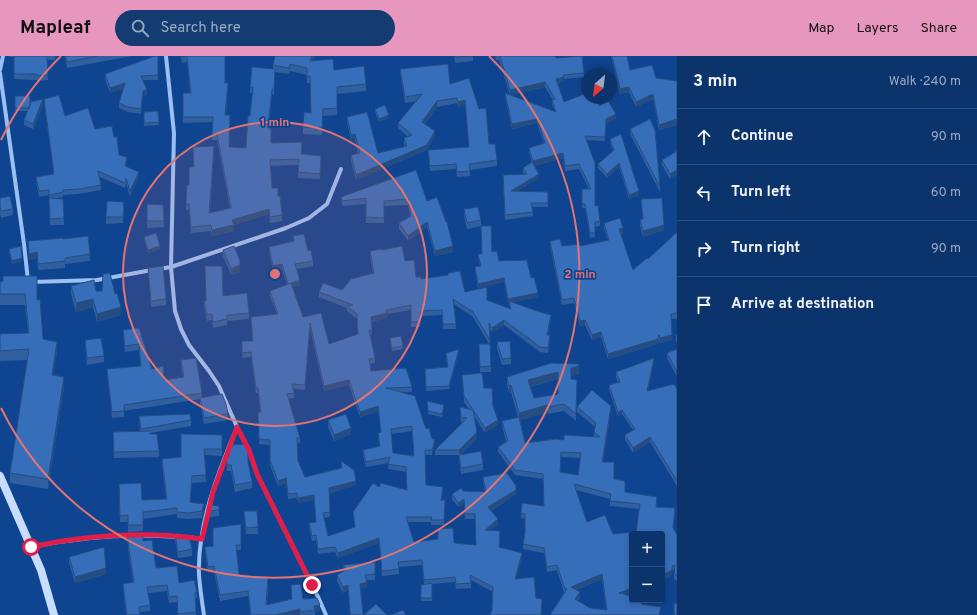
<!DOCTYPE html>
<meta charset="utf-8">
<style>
:root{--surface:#0b336c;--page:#143b72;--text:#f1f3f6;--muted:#9aaac2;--line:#2b4e7f;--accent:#e797bd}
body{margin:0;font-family:Overpass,sans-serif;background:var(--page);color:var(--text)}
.controls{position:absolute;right:12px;bottom:12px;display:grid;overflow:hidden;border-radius:4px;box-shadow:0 2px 6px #0003}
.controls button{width:36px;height:36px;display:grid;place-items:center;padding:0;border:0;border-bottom:1px solid var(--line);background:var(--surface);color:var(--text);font:20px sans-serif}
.compass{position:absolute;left:581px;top:12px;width:36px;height:36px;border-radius:50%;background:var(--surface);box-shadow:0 2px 6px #0003;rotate:208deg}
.stop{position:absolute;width:12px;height:12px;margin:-9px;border:3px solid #e11d48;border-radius:50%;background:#fff}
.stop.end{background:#e11d48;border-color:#fff;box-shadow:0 1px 4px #0008}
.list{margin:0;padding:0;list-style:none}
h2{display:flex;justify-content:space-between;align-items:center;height:52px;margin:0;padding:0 16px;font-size:17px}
h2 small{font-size:13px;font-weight:400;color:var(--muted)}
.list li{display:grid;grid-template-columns:26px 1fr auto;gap:12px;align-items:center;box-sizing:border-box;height:56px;padding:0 16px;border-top:1px solid var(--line)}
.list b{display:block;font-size:15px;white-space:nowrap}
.list em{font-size:13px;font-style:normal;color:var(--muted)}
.icon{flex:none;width:22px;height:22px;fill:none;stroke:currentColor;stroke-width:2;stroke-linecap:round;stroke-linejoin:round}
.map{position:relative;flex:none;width:677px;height:559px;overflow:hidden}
header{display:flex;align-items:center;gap:24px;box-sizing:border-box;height:56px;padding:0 20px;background:var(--accent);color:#111}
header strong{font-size:19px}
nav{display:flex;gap:22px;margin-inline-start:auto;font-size:14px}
.search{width:280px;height:36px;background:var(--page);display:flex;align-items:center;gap:10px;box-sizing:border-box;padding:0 14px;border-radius:22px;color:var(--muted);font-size:15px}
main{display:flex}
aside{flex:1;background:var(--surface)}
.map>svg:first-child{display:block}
</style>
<header>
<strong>Mapleaf</strong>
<div class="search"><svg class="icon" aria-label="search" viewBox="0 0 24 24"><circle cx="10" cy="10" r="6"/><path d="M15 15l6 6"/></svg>Search here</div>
<nav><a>Map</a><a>Layers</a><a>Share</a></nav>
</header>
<main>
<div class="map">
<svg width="677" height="559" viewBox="0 0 677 559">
<rect width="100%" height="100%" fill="#0f4490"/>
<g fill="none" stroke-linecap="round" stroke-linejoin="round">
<path stroke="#99bff3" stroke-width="4" d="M 166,0 L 174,77 L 171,211 L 175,255 L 181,273 L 189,289 L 209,315 L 219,330 L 237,371 L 249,394 L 257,418 L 319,543 L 326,559
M 0,14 L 3,0
M 0,17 L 24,188 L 28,225
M 159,213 L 171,211 L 286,172 L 309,162 L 327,148 L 341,113
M 32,226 L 97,224 L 152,214
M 186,481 L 202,483
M 31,491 C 79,481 130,477 179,481
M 204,559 C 202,546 200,532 199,519 C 197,469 218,417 237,371"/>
<path stroke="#c8ddfd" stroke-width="8" d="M 0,420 L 41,514 L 54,559"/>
</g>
<path fill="#2f5f9f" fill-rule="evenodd" d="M 10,0 L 55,0 L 55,4 L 47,4 L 48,24 L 37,25 L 37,24 L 14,23 L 14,1 L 10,1 Z
M 65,0 L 132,0 L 67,12 Z
M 158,0 L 158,24 L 143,24 L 147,39 L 143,40 L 141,58 L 128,56 L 119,52 L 119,47 L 123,33 L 110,37 L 105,23 L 105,18 Z
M 181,0 L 225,0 L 225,27 L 228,33 L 226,59 L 229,91 L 246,92 L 252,37 L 250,37 L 250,31 L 273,13 L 273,9 L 313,5 L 366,28 L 366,35 L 337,38 L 337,59 L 323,60 L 322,79 L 303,78 L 303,71 L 311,57 L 310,27 L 307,27 L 307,19 L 290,15 L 289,18 L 275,16 L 274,39 L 272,38 L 269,72 L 271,87 L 302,92 L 302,98 L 321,106 L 320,123 L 298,122 L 298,109 L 270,110 L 272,132 L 278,140 L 282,159 L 282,165 L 270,167 L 269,158 L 234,169 L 234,175 L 212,180 L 211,175 L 191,177 L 189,154 L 186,154 L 186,148 L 194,111 L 193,91 L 214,96 L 210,157 L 230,153 L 217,84 L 212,84 L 212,66 L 183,67 L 183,37 L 190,37 L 187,6 L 182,7 Z
M 454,0 L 473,0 L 473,5 L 455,7 Z
M 495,0 L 555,0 L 556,2 L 584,17 L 584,21 L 564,23 L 564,25 L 558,27 L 564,46 L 599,50 L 616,62 L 606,68 L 605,85 L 587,84 L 595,150 L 600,165 L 600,170 L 595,171 L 595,181 L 590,182 L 585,152 L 582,152 L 582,133 L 589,133 L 579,113 L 565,115 L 563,102 L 534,110 L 539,122 L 517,135 L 548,136 L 548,151 L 532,151 L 533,156 L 533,160 L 505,164 L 503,123 L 524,118 L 523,116 L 523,112 L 532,107 L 529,96 L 529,92 L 544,88 L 537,67 L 512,73 L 505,41 L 505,37 L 510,39 L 499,4 L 496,4 ZM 545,31 L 553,44 L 552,44 L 552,48 L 555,55 L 510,39 Z
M 611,0 L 627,0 L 630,14 L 656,22 L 677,25 L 677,69 L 659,74 L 653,43 L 636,51 L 629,36 L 620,38 Z
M 400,13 L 450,28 L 469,22 L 489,88 L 497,104 L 497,110 L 470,114 L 470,120 L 457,121 L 456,113 L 430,115 L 428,94 L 469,91 L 465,49 L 458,51 L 457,47 L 437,51 L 425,68 L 435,80 L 427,94 L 356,124 L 351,105 L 351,99 L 358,97 L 355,84 L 351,85 L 347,66 L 347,61 L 378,97 L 405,91 L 404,88 L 404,82 L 408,81 L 398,72 L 398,67 L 417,45 L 405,47 L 400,18 Z
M 15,40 L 30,50 L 43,49 L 33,73 L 24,69 L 24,64 L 28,55 L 15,55 Z
M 44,43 L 65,60 L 114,81 L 119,99 L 127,107 L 126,110 L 139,121 L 130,141 L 126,127 L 125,132 L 100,121 L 101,129 L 101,134 L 79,138 L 63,139 L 63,141 L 58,142 L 63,143 L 64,169 L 50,169 L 49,139 L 39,141 L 36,127 L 36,121 L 54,118 L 44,48 Z
M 375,53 L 389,62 L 379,66 L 375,56 Z
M 158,55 L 159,69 L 144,70 L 144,56 Z
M 630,73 L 660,131 L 660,136 L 630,78 Z
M 610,83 L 639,139 L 629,143 L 619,111 L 607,122 L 598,112 L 598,108 L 613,95 L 610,87 Z
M 677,95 L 670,123 L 662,109 L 662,104 Z
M 416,114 L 427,145 L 453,196 L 435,200 L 427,171 L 408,185 L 399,173 L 399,167 L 410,160 L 408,149 L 384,150 L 384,167 L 366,167 L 366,148 L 342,150 L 341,141 Z
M 0,142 L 13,153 L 13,159 L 1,162 L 0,157 Z
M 641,143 L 664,174 L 643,181 L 640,170 L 640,164 L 643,163 Z
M 147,148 L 163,149 L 164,171 L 147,172 Z
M 124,153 L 123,167 L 106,168 L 106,161 Z
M 464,153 L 481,164 L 481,170 L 467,173 L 464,160 Z
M 604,167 L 623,178 L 621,178 L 633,214 L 648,203 L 677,176 L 677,263 L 671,263 L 672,284 L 660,287 L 659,284 L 658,288 L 608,303 L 601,281 L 592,284 L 585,269 L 580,270 L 574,247 L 562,249 L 550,190 L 550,185 L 562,190 L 580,190 L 608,184 L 604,172 Z
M 293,180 L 308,195 L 313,205 L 313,210 L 297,213 L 300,229 L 292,231 L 303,261 L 329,288 L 358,278 L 357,263 L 347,255 L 347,252 L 319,241 L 319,236 L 342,234 L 373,218 L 370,200 L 370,195 L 382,194 L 405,205 L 416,221 L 465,236 L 510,253 L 509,247 L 508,247 L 504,226 L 478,232 L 475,215 L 475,211 L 480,210 L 478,202 L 478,198 L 492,196 L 499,205 L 531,222 L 538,241 L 513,246 L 551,264 L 548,279 L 550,284 L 548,297 L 540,296 L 504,269 L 492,276 L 489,272 L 491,316 L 480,316 L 479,288 L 489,288 L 473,261 L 454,248 L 456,273 L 443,273 L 442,259 L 421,260 L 420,271 L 411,271 L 411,254 L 387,258 L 387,262 L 371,266 L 372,279 L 370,279 L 375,302 L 375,307 L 370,308 L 371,315 L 412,331 L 412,336 L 402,336 L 435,388 L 432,399 L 425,399 L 426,429 L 443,436 L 441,445 L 445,443 L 444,469 L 431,469 L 431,466 L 408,466 L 414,486 L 454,487 L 476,489 L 475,463 L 465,463 L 464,448 L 458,451 L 452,443 L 452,438 L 463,435 L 485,436 L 483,426 L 483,421 L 516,438 L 491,455 L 498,468 L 490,474 L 500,480 L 500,491 L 522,502 L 492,554 L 493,536 L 471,524 L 471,532 L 456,533 L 455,526 L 432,528 L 432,545 L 421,545 L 421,529 L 424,528 L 422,509 L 399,511 L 399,518 L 382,520 L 379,487 L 338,502 L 335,496 L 318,498 L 316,484 L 312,485 L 309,472 L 309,467 L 316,466 L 314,444 L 298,447 L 297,442 L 288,443 L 286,427 L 278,430 L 270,409 L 270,389 L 259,388 L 258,356 L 260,356 L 258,337 L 256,337 L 251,301 L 242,302 L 242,285 L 252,285 L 251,261 L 277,258 L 270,240 L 270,235 L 287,229 L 282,213 L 273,215 L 269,196 L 269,191 L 293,185 ZM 310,272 L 324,335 L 349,329 L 360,361 L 378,355 L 381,376 L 378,377 L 379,390 L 363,394 L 363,399 L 366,411 L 389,407 L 388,413 L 406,416 L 407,434 L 379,431 L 353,456 L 355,471 L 328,480 L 324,462 L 330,461 L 330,437 L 356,429 L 341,405 L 341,412 L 305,421 L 298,405 L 297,387 L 300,387 L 300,382 L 288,343 L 294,342 L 293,333 L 305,334 ZM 412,375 L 414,400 L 393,397 L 391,378 Z
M 144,181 L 160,193 L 148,197 L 144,184 Z
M 63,183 L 90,198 L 90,205 L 65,208 L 65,212 L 38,214 L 37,202 L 29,204 L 28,185 Z
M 9,193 L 22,205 L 12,208 L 9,196 Z
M 223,194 L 240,216 L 231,219 L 223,200 Z
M 148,212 L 166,243 L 166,249 L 151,251 Z
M 0,226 L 37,244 L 43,283 L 57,296 L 53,319 L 64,331 L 48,433 L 10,427 L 10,417 L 27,304 L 0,305 L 0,278 L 28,277 L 25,249 L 0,249 Z
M 71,230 L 96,235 L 115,238 L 121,259 L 97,266 L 93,251 L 76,256 L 71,238 Z
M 223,240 L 249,257 L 249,263 L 227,265 L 227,269 L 213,272 L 212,264 L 207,265 L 204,251 L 204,245 Z
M 139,272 L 152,313 L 164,324 L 183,321 L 181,310 L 181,304 L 202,337 L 202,342 L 228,358 L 228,364 L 204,368 L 200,348 L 200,343 L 124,355 L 124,361 L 112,362 L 107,319 L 107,313 L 140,310 L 139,294 L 125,296 L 123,280 L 123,274 Z
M 676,279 L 677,279 L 677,288 L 676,284 Z
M 390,282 L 403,290 L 403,293 L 392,295 L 390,286 Z
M 85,284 L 104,300 L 104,306 L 87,309 L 85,290 Z
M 497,286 L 511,302 L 511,308 L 502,309 L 497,293 Z
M 677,293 L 677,318 L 676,319 L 667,302 L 667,297 Z
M 459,296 L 449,333 L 426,335 L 425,316 L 447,311 L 446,297 Z
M 654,306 L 648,334 L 677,333 L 677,430 L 650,386 L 633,397 L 625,384 L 625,379 L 633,374 L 622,358 L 618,360 L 609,334 L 609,329 L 618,326 L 616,321 L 616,316 Z
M 579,318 L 571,320 L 571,323 L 577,324 L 576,365 L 564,355 L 548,358 L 548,356 L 520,364 L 525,387 L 594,381 L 595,371 L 577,356 L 577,351 L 611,355 L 603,406 L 614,423 L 625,436 L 657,446 L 656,451 L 675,457 L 673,473 L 677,478 L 677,525 L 674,523 L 674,514 L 673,514 L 671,520 L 662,524 L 662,478 L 627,539 L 641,548 L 661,556 L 550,559 L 564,536 L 557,514 L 547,516 L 544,497 L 523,493 L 523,488 L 525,477 L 525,463 L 521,462 L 521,457 L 544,450 L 543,423 L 515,419 L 498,396 L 498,391 L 506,385 L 502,370 L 502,365 L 518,361 L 511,336 L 509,337 L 507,329 L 507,321 ZM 558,323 L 558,338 L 534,342 L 530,331 ZM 561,401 L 581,402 L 578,419 L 560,416 ZM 576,434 L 610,443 L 610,450 L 639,453 L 636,476 L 613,478 L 587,466 ZM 602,523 L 606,554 L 590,552 L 578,545 L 580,541 L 576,534 Z
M 462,319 L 484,332 L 493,350 L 498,369 L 485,377 L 474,360 L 477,382 L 460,399 L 483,408 L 483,414 L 461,418 L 459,405 L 459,399 L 435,399 L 435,394 L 463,367 L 461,366 L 460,356 L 460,351 L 469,353 L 464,346 Z
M 427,345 L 444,352 L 442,361 L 428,358 Z
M 139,360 L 191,364 L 191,370 L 150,377 L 159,395 L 159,401 L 114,402 L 113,376 L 140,375 Z
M 328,364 L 351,378 L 334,385 L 328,371 Z
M 222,379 L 222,400 L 204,399 L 206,426 L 192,427 L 190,446 L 204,454 L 202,462 L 188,463 L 177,462 L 177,458 L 143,463 L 143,475 L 128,476 L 128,466 L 120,466 L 119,435 L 142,444 L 166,443 L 162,410 L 162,403 L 181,401 Z
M 226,401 L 248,406 L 252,426 L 252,432 L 235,436 L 231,415 L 227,415 Z
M 219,450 L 219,460 L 209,461 L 209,455 Z
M 244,455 L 257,455 L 258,478 L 246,478 L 244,462 Z
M 241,468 L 241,494 L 236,494 L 239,519 L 268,526 L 267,549 L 292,543 L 291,529 L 303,543 L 320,554 L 315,555 L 315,559 L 250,559 L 250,557 L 248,540 L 220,545 L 214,516 L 208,516 L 205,497 L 205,491 L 213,490 Z
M 128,477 L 143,485 L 156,512 L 179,527 L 197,536 L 197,542 L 195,542 L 196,559 L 178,559 L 177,546 L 169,547 L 167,535 L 148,537 L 150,549 L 150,555 L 140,556 L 140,559 L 126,559 L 123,533 L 123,528 L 133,526 L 128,493 Z
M 175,478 L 192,493 L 192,500 L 178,502 L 175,484 Z
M 69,501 L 106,518 L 75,527 L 69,507 Z
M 343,509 L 375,518 L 375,524 L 366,524 L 367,531 L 361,533 L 363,559 L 350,559 L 348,534 L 343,537 L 337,525 L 337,519 L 344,515 Z"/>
<path fill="#264d82" d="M 312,0 L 315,0 L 310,12 L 310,5 Z
M 564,21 L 564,25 L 556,27 L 556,23 Z
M 545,26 L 545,31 L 510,39 L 510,34 Z
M 125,27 L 125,32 L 110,37 L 110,32 Z
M 228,27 L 228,33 L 225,65 L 225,59 Z
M 629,31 L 629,36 L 620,38 L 620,33 Z
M 272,33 L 272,38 L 268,78 L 268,72 Z
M 147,34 L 147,39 L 143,40 L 141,58 L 143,35 Z
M 653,38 L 653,43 L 636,51 L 636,46 Z
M 43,43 L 43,49 L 33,73 L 33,68 Z
M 465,44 L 465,49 L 458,51 L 458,46 Z
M 437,45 L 437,51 L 422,71 L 422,66 Z
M 616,58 L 616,62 L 606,68 L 605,85 L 606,63 Z
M 389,59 L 389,62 L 379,66 L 379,63 Z
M 537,63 L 537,67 L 512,73 L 512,68 Z
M 677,63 L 677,69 L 659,74 L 659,69 Z
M 435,75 L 435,80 L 427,94 L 356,124 L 356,119 Z
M 355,78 L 355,84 L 351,85 L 351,79 Z
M 563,97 L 563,102 L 533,110 L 533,105 Z
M 127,101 L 127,107 L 125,115 L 125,110 Z
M 619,107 L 619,111 L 607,122 L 607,118 Z
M 677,114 L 677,119 L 670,123 L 670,118 Z
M 139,116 L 139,121 L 130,141 L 130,135 Z
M 539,118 L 539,122 L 511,139 L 511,135 Z
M 639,135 L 639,139 L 629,143 L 629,139 Z
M 269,153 L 269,158 L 234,169 L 234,175 L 212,180 L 212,174 L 232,164 Z
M 427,166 L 427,171 L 408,185 L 408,180 Z
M 664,169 L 664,174 L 643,181 L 643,175 Z
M 623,172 L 623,178 L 619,179 L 619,173 Z
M 160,190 L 160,193 L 148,197 L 148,194 Z
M 453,190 L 453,196 L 435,200 L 435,195 Z
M 37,196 L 37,202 L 29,204 L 29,198 Z
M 22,202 L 22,205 L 12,208 L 12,205 Z
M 282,208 L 282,213 L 273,215 L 273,210 Z
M 240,209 L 240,216 L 231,219 L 231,213 Z
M 504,222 L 504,226 L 478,232 L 478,228 Z
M 300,224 L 300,229 L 288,233 L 288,228 Z
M 538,237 L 538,241 L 509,247 L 509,245 L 509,247 L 508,247 L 508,243 Z
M 93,243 L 93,251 L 76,256 L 76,247 Z
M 121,251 L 121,259 L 97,266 L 97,258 Z
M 387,257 L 387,262 L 371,266 L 371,261 Z
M 551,259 L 551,264 L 547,284 L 547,279 Z
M 504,264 L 504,269 L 492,276 L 492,272 Z
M 585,264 L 585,269 L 580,270 L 580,265 Z
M 310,267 L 310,272 L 305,334 L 305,329 Z
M 601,276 L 601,281 L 592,284 L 592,279 Z
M 659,279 L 658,288 L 608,303 L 608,298 Z
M 672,279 L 672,284 L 660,287 L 660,282 Z
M 57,286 L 57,296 L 52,329 L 52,319 Z
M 459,293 L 459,296 L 449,333 L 449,330 Z
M 654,302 L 654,306 L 647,339 L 647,335 Z
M 579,310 L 579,318 L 571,320 L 571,312 Z
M 677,313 L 677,318 L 676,319 L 676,314 Z
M 558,316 L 558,323 L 528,331 L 528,324 Z
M 64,321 L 64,331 L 48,433 L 48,423 Z
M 349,324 L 349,329 L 324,335 L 324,330 Z
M 511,329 L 511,336 L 509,337 L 509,330 Z
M 548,349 L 548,356 L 519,365 L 519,357 Z
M 378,350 L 378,355 L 360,361 L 360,356 Z
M 611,350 L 611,355 L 602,410 L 602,406 Z
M 622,354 L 622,358 L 618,360 L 618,356 Z
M 498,364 L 498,369 L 485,377 L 485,372 Z
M 351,372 L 351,378 L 334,385 L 334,379 Z
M 477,376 L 477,382 L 459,399 L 459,394 Z
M 650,381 L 650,386 L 633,397 L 633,392 Z
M 435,383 L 435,388 L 432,399 L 432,394 Z
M 192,420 L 192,427 L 190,452 L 190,446 Z
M 286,422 L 286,427 L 278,430 L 278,425 Z
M 356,425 L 356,429 L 329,437 L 329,432 Z
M 516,434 L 516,438 L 488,456 L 488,451 Z
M 314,439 L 314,444 L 298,447 L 298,442 Z
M 464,443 L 464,448 L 458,451 L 458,447 Z
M 204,448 L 204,454 L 202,462 L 202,455 Z
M 498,463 L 498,468 L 485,479 L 485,474 Z
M 379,482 L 379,487 L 338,502 L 338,497 Z
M 522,497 L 522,502 L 515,528 L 515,523 Z
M 673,509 L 673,514 L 671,520 L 662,524 L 662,519 Z
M 106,512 L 106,518 L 75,527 L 75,521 Z
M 602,518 L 602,523 L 571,535 L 571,531 Z
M 367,526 L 367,531 L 360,533 L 360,528 Z
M 348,529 L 348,534 L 343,537 L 343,531 Z
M 632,532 L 632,537 L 619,542 L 619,537 Z
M 580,536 L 580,541 L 575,548 L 575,543 Z
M 320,549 L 320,554 L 315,555 L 314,550 Z
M 661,551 L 661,556 L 660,559 L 659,559 Z
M 300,553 L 300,559 L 275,559 Z"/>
<path fill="#376eb9" stroke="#264d82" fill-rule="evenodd" d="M 14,0 L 47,0 L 48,19 L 37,20 L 37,18 L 14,18 Z
M 66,0 L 97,0 L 67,6 Z
M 155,0 L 158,0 L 158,19 L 141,20 L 147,34 L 143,35 L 141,53 L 128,51 L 119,47 L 125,27 L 110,32 L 105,18 Z
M 182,0 L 225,0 L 225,27 L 228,27 L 225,59 L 230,59 L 229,91 L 246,92 L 248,60 L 250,60 L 253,31 L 250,31 L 252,11 L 275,13 L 274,33 L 272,33 L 268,72 L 271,72 L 271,87 L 302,86 L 301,98 L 321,100 L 320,118 L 298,116 L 299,103 L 270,104 L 272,132 L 278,132 L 278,140 L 280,140 L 282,159 L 270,161 L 269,153 L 232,164 L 234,169 L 212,174 L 211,169 L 191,171 L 189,148 L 186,148 L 187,129 L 189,129 L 189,111 L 194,111 L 193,91 L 214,90 L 209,157 L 231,152 L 217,78 L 212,79 L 213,61 L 183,61 L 183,37 L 191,37 L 187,0 L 182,1 Z
M 275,0 L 312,0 L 310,5 L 333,3 L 334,14 L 364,10 L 366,28 L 337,31 L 337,52 L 323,53 L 322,72 L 303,71 L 304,56 L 311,57 L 310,20 L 307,21 L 307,12 L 290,8 L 289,12 L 273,9 Z
M 455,0 L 473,0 L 455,1 Z
M 500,0 L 555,0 L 556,2 L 582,0 L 584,17 L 563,19 L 564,21 L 556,23 L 564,46 L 587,37 L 587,42 L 599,42 L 599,50 L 608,45 L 616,58 L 606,63 L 605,81 L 585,80 L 595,107 L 595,150 L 598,149 L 600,165 L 595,166 L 595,177 L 590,177 L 585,148 L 582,148 L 582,133 L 591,133 L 579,108 L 565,110 L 563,97 L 533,105 L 529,92 L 545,87 L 537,63 L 512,68 L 505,37 L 556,56 L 552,44 L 555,43 L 545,26 L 510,34 Z
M 612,0 L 627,0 L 630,14 L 652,9 L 656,22 L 677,25 L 677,63 L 659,69 L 653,38 L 636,46 L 629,31 L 620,33 Z
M 448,8 L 450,28 L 469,22 L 479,53 L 486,52 L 489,88 L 495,88 L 497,104 L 469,108 L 470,115 L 457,116 L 456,108 L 430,110 L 428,94 L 469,91 L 465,44 L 458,46 L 457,42 L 437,45 L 422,66 L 435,75 L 427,89 L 356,119 L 351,99 L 360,97 L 355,78 L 351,79 L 347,61 L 367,56 L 378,97 L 407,90 L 404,82 L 412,79 L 398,67 L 422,38 L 405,41 L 400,13 Z
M 59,39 L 65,60 L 88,52 L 95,73 L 112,70 L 114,81 L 117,81 L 119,99 L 127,101 L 125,110 L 139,116 L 130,135 L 126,122 L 125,127 L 98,115 L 101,129 L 79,133 L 63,134 L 63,136 L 49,139 L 49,134 L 39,135 L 36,121 L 54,118 L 44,43 Z
M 15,40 L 30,40 L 30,50 L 29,52 L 15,52 Z
M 43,43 L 33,68 L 24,64 L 31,46 Z
M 385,49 L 389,59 L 379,63 L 375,53 Z
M 158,55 L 159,66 L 144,67 L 144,56 Z
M 650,63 L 655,74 L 660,131 L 630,73 Z
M 621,78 L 639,135 L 629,139 L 619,107 L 607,118 L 598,108 L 614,94 L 610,83 Z
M 677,95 L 677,114 L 670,118 L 662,104 Z
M 532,106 L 539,118 L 511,135 L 548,136 L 548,147 L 531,147 L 533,156 L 505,159 L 503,119 L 527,118 L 523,112 Z
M 416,114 L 427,145 L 437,141 L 446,166 L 447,166 L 453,190 L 435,195 L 427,166 L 408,180 L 399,167 L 411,160 L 408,143 L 384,145 L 384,162 L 366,161 L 366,142 L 342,145 L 341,141 Z
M 10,140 L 13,153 L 1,155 L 0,150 L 0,142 Z
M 49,142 L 63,143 L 64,162 L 50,163 Z
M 662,142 L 664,169 L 643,175 L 640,164 L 643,163 L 641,143 Z
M 107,145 L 124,146 L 123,149 L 124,149 L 123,161 L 106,161 Z
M 147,148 L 163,149 L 164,165 L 147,165 Z
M 478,151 L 481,164 L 467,167 L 464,153 Z
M 620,162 L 623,172 L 619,173 L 633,214 L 647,202 L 648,203 L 677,176 L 677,257 L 671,258 L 672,279 L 660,282 L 659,279 L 658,283 L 608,298 L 601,276 L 592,279 L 585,264 L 580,265 L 574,242 L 562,244 L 550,185 L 560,183 L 562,190 L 580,188 L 580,190 L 609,184 L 604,167 Z
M 481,170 L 491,170 L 492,196 L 497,195 L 499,205 L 527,204 L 531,222 L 534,221 L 538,237 L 508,243 L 504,222 L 478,228 L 475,211 L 481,210 L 478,198 L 482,198 Z
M 156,177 L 160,190 L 148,194 L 144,181 Z
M 304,178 L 308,195 L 311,194 L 313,205 L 295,208 L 300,224 L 288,228 L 282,208 L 273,210 L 269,191 L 294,185 L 293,180 Z
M 88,180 L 90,198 L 65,202 L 65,205 L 38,208 L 37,196 L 29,198 L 28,185 L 63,182 L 63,183 Z
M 21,190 L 22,202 L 12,205 L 9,193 Z
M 234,190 L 240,205 L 240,209 L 231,213 L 223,194 Z
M 402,190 L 405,205 L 414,204 L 416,221 L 421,221 L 421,223 L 448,219 L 448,217 L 460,215 L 465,236 L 487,231 L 487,244 L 511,253 L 509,245 L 537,255 L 551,259 L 547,279 L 550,279 L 548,292 L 540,291 L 504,264 L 492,272 L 489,267 L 490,284 L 473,256 L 453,243 L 456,268 L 443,268 L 442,254 L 421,255 L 420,266 L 411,266 L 411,249 L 386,254 L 387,257 L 371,261 L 372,274 L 369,274 L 375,302 L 369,303 L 371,315 L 406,312 L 412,331 L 386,332 L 415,340 L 426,373 L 429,372 L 432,383 L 435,383 L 432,394 L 425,394 L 426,429 L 443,431 L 441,445 L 445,443 L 444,464 L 431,464 L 432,461 L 406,461 L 414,486 L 438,483 L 438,473 L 453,472 L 454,487 L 476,489 L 475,458 L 465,458 L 464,443 L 458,447 L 452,438 L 461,432 L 463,435 L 486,436 L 483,421 L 507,417 L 516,430 L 516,434 L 488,451 L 498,463 L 485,474 L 500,475 L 499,491 L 522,497 L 515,523 L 534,521 L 536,542 L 542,543 L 541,559 L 490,559 L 492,554 L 493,531 L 470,519 L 471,527 L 456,528 L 455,521 L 424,524 L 422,504 L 398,506 L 399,513 L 382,515 L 379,482 L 338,497 L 335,491 L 318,493 L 316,479 L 312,480 L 309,467 L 316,466 L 314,439 L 298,442 L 297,437 L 288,438 L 286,422 L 278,425 L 270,404 L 270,384 L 259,383 L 258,356 L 261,356 L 258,332 L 256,332 L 251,296 L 242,297 L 242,285 L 253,285 L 251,261 L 278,258 L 270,235 L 291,227 L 303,261 L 321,257 L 329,288 L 358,278 L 357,258 L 347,250 L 353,249 L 319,236 L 323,227 L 342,234 L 351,223 L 374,217 L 370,195 L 382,193 L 382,194 ZM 310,267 L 324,330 L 349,324 L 360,356 L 378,350 L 381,376 L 378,377 L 380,390 L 363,394 L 366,406 L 390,401 L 388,408 L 406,411 L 407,434 L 381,427 L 379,431 L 373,427 L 353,456 L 355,471 L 328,480 L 323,457 L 330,456 L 329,432 L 356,425 L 354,414 L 341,405 L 342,412 L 305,421 L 298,405 L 297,382 L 300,382 L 287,338 L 294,337 L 292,328 L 305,329 ZM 412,370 L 414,400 L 393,397 L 391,373 Z
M 163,210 L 166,243 L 151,245 L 148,212 Z
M 205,210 L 222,210 L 223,240 L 247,237 L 249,257 L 227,259 L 227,263 L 213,266 L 212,258 L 207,259 L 204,245 L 206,245 Z
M 110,217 L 115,238 L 117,237 L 121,251 L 97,258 L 93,243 L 76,247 L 71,230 L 94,224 L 96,235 L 102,235 L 103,218 Z
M 3,220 L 37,220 L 37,244 L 40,243 L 43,283 L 57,286 L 52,319 L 64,321 L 48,423 L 10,417 L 29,293 L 0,295 L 0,278 L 29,277 L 25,238 L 0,238 L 0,226 L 3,225 Z
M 139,272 L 152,313 L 163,310 L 164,324 L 184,321 L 181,304 L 196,302 L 202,337 L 124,349 L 124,355 L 112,356 L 107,313 L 141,310 L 139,288 L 125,290 L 123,274 Z
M 401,280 L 403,290 L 392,292 L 390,282 Z
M 101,282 L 104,300 L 87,302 L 85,284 Z
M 510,285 L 511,302 L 502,303 L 497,286 Z
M 479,288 L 490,288 L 491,310 L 480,311 Z
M 459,293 L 449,330 L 426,331 L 425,313 L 448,311 L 446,297 Z
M 677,293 L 677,313 L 676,314 L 667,297 Z
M 654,302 L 647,335 L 674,328 L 677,333 L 677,425 L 650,381 L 633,392 L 625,379 L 635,373 L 622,354 L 618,356 L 609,329 L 620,326 L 616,316 Z
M 551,307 L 578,308 L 579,310 L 571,312 L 571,323 L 577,324 L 576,358 L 564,348 L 548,351 L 548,349 L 519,357 L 511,329 L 509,330 L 507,321 ZM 558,316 L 558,338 L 534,342 L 528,324 Z
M 482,317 L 484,332 L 492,332 L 493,350 L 498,364 L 485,372 L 464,340 L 462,319 Z
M 592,334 L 611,350 L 602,406 L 614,406 L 614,423 L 625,425 L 625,436 L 657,441 L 656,451 L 675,452 L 673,472 L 677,479 L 677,520 L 674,518 L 675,509 L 673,509 L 671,515 L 662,519 L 662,478 L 632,478 L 632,532 L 619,537 L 632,540 L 632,544 L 641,544 L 641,548 L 661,551 L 659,559 L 550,559 L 567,533 L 565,533 L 557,509 L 547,511 L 544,492 L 523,488 L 525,477 L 525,458 L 521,457 L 522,447 L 544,450 L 543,418 L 515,414 L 498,391 L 508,385 L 502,365 L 519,361 L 525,387 L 556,383 L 564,384 L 564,379 L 600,381 L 594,376 L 596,367 L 577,351 ZM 561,396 L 581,397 L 578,419 L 560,416 ZM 574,428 L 611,438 L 610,445 L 640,448 L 636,476 L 613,478 L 605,459 L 587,466 ZM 602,518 L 607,554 L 590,552 L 575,543 L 580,536 L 571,531 Z
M 222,338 L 226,348 L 228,358 L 204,362 L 200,342 Z
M 427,345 L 444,349 L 442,358 L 428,355 Z
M 460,351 L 473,354 L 477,376 L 459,394 L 435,394 L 467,362 L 461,361 Z
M 190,358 L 191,364 L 141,373 L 139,360 Z
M 346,358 L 351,372 L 334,379 L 328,364 Z
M 150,375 L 150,378 L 157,378 L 159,395 L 114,396 L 113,376 Z
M 181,378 L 222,379 L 222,393 L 204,393 L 206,419 L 192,420 L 190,446 L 204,448 L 202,455 L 188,457 L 177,456 L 177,452 L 143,456 L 143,469 L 128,469 L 128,459 L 120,460 L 119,428 L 141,427 L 142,444 L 167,443 L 162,403 L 181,401 Z
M 245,388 L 248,395 L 248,406 L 252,426 L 235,429 L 231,409 L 227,409 L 226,401 L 231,389 Z
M 481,395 L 483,408 L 461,412 L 459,399 Z
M 211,449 L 219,450 L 219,454 L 209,455 Z
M 244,455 L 257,455 L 258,471 L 246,472 Z
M 241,468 L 241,489 L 236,489 L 239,519 L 268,521 L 266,549 L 292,543 L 291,529 L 301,528 L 303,543 L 317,542 L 320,549 L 314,550 L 315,554 L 300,556 L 300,553 L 275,559 L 250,559 L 250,558 L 251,557 L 248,535 L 220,539 L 214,510 L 208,511 L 205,491 L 213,490 L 213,472 Z
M 128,477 L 143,477 L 143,485 L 152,484 L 156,512 L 177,510 L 179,527 L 194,524 L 197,536 L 195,537 L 196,556 L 178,558 L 177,540 L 169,541 L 167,529 L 147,531 L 150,549 L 139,551 L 140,559 L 127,559 L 123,528 L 134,526 L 128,487 Z
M 175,478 L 189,479 L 192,493 L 178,496 Z
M 104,491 L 106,512 L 75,521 L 69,501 Z
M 375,506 L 375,518 L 365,519 L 367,526 L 360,528 L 363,559 L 351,559 L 350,556 L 348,529 L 343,531 L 337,519 L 346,514 L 343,509 Z
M 432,527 L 432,542 L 421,542 L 421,529 Z
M 674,547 L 677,548 L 677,559 L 674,559 Z
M 376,548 L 387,559 L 364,559 Z
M 403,554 L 406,559 L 391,559 Z"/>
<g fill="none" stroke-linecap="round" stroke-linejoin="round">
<path stroke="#e11d48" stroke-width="5" d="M 31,491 C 71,482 114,478 156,479 C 171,479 186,481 202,483 L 213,436 L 237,371 L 249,394 L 257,418 L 312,529"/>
</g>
<circle cx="275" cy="218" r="152" fill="#e47373" fill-opacity=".12"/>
<g fill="none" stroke="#e47373" stroke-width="2">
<circle cx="275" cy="218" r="152"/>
<path d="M1 84A305 305 0 0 1 61 0M489 0A305 305 0 1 1 1 352"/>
</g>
<circle cx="275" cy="218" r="6" fill="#e47373" stroke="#0f4490" stroke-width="2"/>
<g font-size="12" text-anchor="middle" font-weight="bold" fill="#e47373" stroke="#0f4490" stroke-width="3.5" stroke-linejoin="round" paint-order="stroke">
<text x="275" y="70">1 min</text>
<text x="580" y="222">2 min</text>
</g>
</svg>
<div class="controls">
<button>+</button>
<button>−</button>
</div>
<svg class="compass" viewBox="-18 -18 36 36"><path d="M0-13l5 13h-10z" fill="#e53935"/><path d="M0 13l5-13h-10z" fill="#9aaac2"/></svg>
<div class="stop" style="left:31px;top:491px"></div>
<div class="stop end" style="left:312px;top:529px"></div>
</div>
<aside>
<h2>3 min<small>Walk · 240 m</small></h2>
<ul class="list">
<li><svg class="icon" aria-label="ahead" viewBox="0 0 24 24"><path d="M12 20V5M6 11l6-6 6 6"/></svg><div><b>Continue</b></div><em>90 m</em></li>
<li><svg class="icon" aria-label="left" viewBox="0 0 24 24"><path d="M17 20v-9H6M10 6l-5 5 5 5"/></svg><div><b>Turn left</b></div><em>60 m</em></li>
<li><svg class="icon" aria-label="right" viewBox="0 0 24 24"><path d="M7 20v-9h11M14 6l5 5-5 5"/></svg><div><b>Turn right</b></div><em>90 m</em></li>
<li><svg class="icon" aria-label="arrive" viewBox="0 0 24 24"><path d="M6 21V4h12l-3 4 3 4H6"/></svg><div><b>Arrive at destination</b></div></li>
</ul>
</aside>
</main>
